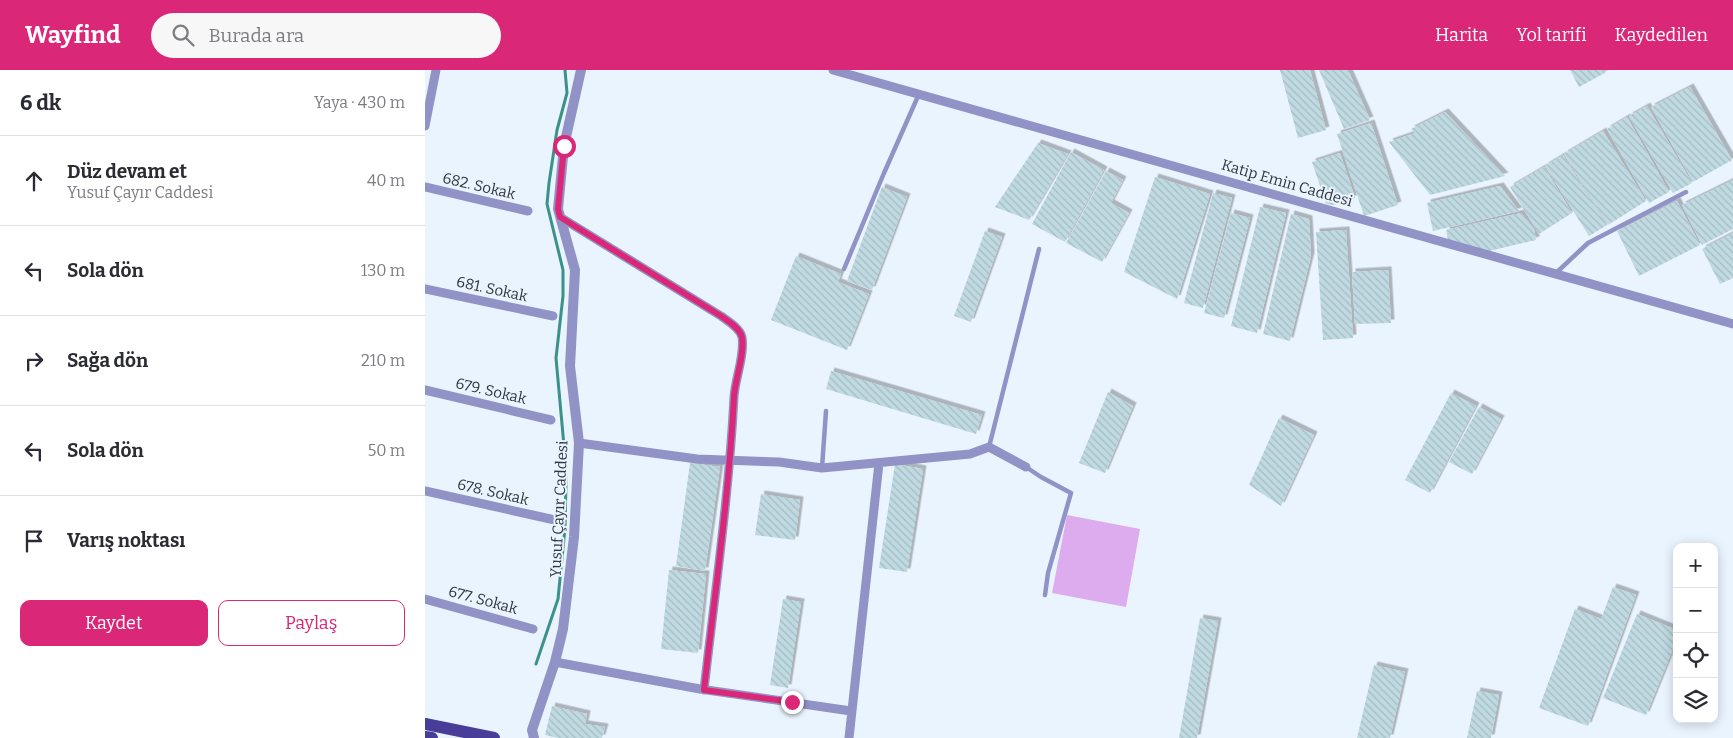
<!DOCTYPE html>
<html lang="tr">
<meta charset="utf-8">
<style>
:root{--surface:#fff;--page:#f7f7f7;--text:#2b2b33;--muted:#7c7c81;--line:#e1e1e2;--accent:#db2777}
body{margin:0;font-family:Bitter,serif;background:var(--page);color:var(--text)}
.controls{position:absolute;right:15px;bottom:15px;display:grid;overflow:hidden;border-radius:10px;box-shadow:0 2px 12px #0003}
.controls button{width:45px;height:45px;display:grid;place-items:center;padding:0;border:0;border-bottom:1px solid var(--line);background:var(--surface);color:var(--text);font:25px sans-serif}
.stop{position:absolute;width:15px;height:15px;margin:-11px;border:4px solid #db2777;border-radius:50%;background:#fff}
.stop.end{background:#db2777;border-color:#fff;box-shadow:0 1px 5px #0008}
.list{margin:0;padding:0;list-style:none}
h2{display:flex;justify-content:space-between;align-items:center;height:65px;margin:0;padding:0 20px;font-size:21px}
h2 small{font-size:16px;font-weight:400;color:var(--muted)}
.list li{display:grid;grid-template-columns:32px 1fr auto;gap:15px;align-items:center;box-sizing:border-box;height:90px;padding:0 20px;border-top:1px solid var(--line)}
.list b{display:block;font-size:19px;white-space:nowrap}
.list p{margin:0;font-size:16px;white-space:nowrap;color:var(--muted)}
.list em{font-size:16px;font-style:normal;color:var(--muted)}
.actions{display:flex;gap:10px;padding:15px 20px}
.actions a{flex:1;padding:11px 0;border:1px solid var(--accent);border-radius:10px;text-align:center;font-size:18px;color:var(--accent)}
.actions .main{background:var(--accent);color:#fff}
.icon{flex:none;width:28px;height:28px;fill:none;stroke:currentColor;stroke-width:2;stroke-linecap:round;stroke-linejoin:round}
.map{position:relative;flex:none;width:1308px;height:668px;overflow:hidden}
header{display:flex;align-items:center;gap:30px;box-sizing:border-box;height:70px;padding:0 25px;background:var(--accent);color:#fff}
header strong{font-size:24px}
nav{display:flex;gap:28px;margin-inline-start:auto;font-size:18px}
.search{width:350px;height:45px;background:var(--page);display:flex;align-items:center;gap:12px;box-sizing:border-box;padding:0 18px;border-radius:28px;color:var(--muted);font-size:19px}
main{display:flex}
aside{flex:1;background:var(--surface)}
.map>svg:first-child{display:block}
</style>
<header>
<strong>Wayfind</strong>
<div class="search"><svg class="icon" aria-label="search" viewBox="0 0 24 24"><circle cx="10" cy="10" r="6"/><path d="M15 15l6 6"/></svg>Burada ara</div>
<nav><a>Harita</a><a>Yol tarifi</a><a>Kaydedilen</a></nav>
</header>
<main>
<aside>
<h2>6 dk<small>Yaya · 430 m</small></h2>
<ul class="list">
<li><svg class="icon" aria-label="ahead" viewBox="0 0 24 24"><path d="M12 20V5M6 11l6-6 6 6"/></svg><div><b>Düz devam et</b><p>Yusuf Çayır Caddesi</p></div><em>40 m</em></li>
<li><svg class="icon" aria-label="left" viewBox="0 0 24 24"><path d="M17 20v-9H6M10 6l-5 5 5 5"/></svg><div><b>Sola dön</b></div><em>130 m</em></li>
<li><svg class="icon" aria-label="right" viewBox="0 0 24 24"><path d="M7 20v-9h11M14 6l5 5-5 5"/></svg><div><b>Sağa dön</b></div><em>210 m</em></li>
<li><svg class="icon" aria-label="left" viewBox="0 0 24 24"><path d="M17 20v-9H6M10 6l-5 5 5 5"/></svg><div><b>Sola dön</b></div><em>50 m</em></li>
<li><svg class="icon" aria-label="arrive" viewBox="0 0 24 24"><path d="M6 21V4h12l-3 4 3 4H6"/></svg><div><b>Varış noktası</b></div></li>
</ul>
<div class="actions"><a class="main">Kaydet</a><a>Paylaş</a></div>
</aside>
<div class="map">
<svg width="1308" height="668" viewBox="0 0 1308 668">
<defs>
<pattern id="building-back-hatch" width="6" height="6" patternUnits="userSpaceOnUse" patternTransform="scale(1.25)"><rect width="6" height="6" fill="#c0dae1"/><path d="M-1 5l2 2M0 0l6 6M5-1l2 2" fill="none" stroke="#a5bcc2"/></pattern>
<filter id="shadow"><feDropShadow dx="3.5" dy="-3.5" stdDeviation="0" flood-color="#0004"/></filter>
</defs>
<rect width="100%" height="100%" fill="#eaf4fe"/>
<path fill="#ddacee" d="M 642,445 L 715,459 L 701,537 L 627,523 Z"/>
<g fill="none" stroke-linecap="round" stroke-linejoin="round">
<path stroke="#3b9289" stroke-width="3" d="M 111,594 L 133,529 L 140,458 L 141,412 L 139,376 L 131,288 L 138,226 L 138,200 L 122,134 L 124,113 L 132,60 L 142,23 L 140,0"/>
</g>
<path fill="url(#building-back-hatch)" filter="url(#shadow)" d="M 855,0 L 885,0 L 901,60 L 873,68 Z
M 894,0 L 923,0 L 945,50 L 919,59 Z
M 1145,0 L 1179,0 L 1180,3 L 1154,17 Z
M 1265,17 L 1307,90 L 1268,112 L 1226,37 Z
M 1222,36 L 1267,113 L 1248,123 L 1204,46 Z
M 1020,42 L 1080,106 L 1005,125 L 964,72 L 990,63 L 986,59 Z
M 1202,47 L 1244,122 L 1224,133 L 1182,59 Z
M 946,53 L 973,135 L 939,146 L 912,64 Z
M 1178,61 L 1221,131 L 1183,155 L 1139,84 Z
M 613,73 L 643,84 L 604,150 L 570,137 Z
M 646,82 L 679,100 L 640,172 L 607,154 Z
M 915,83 L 930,128 L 909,135 L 901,134 L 887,92 Z
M 1138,85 L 1182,155 L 1164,166 L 1120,96 Z
M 1119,97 L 1147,143 L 1114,164 L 1085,117 Z
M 681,101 L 698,110 L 686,133 L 704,143 L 677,192 L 641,173 Z
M 730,107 L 785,124 L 752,229 L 699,202 Z
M 1308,110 L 1308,159 L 1277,175 L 1257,135 Z
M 1075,116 L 1094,141 L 1008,161 L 1002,133 Z
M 457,117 L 482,127 L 447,220 L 422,211 Z
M 788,123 L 807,128 L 778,238 L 759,233 Z
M 1252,131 L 1275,175 L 1214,206 L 1192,161 Z
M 835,137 L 861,143 L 832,263 L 806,256 Z
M 806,143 L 825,148 L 799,248 L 779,243 Z
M 1096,143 L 1109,159 L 1111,170 L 1064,181 L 1023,170 L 1021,160 Z
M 866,144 L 884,149 L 886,186 L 865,271 L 838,264 Z
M 921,160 L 928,268 L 898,270 L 891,162 Z
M 560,161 L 577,167 L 546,252 L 529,246 Z
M 1308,163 L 1308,208 L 1295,214 L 1277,179 Z
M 371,186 L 416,204 L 413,212 L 444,224 L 422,280 L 346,250 Z
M 963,200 L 966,253 L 930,254 L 927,202 Z
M 406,301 L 557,345 L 551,364 L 401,319 Z
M 683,322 L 708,336 L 680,403 L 654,393 Z
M 1026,323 L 1051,336 L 1005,423 L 980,410 Z
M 1054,337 L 1076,349 L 1047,404 L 1024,392 Z
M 854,348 L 889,365 L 856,436 L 824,415 Z
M 265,393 L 295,397 L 280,501 L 251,496 Z
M 470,394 L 498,399 L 482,502 L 454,498 Z
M 336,424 L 375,430 L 370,470 L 330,465 Z
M 244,500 L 281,504 L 273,583 L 236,579 Z
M 1188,517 L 1211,525 L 1163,656 L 1114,638 L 1150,539 L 1176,549 Z
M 358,529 L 376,532 L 363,618 L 345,615 Z
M 1212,544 L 1252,560 L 1252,569 L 1221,645 L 1178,628 Z
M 775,548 L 793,551 L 772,668 L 754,668 Z
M 949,595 L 980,602 L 965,668 L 932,668 Z
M 1052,621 L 1074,625 L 1066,668 L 1042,668 Z
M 127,636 L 162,644 L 160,654 L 180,657 L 177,668 L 133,668 L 120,665 Z"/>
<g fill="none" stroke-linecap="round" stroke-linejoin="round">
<path stroke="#9192c6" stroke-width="4.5" d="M 419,199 L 459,103 L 494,24
M 1131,203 L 1163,173 L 1261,122
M 564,377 L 614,179
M 601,397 L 616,407 L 646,423 L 623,503 L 620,525
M 397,398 L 401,341"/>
<path stroke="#9192c6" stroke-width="9" d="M 408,0 L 1308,254
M 0,56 L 11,0
M 0,117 L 103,141
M 135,147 L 296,246 C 303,251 315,258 317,267 C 320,285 310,309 309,327 C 304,425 290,522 279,620
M 0,219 L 128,246
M 0,320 L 126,350
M 154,373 L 272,389 L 354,392 L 397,398 L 545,384 L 564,377 L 601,397
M 0,421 L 130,450
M 0,529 L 108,559
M 130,592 L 275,619 L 426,641
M 424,668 L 454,393"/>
<path stroke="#9192c6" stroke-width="10" d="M 109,668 L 107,660 L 130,592 L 138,559 L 149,467 L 154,373 L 145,296 L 150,200 L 133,139 L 139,76 L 156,0"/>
<path stroke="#483e99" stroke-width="12" d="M 0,654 L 69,668
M 0,667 L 7,668"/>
</g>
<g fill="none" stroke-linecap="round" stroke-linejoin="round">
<path stroke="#db2777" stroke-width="6" d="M 139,76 L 133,139 L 135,147 L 296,246 C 303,251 315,258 317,267 C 320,285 310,309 309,327 C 304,425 290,522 279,620 L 367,632"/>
</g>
<g text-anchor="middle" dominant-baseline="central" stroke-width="4" stroke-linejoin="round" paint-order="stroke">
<g font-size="15" fill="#30363d" stroke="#eaf4fe">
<text transform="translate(862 113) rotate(16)">Katip Emin Caddesi</text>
<text transform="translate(54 116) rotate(13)">682. Sokak</text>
<text transform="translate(67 219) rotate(12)">681. Sokak</text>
<text transform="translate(66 321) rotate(13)">679. Sokak</text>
<text transform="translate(68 422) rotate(13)">678. Sokak</text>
<text transform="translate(134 439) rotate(-87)">Yusuf Çayır Caddesi</text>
<text transform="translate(58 530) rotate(15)">677. Sokak</text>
</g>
</g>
</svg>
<div class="controls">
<button>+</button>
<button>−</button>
<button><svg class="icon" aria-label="locate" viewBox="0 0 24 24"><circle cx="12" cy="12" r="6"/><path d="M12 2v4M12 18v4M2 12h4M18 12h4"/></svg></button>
<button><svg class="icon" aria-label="layers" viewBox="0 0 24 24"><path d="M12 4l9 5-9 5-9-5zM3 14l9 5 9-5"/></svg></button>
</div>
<div class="stop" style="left:139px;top:76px"></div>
<div class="stop end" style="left:367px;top:632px"></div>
</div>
</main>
